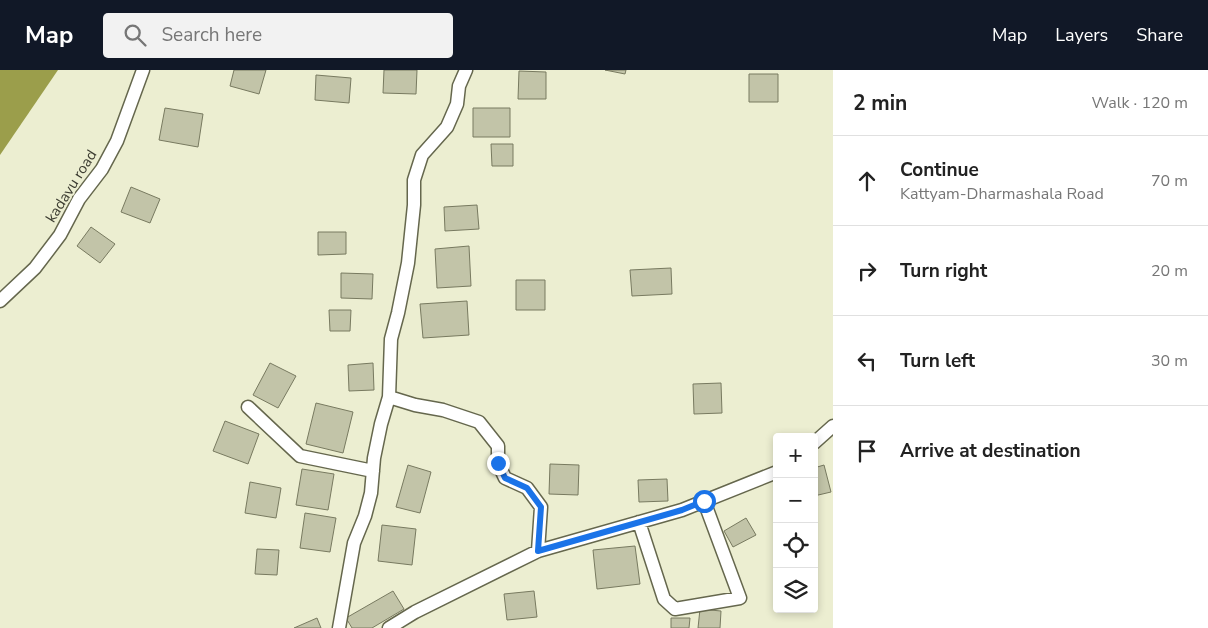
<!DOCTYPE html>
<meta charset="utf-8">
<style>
:root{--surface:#fff;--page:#f2f2f2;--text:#222;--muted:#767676;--line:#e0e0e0;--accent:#111827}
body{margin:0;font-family:"Nunito Sans",sans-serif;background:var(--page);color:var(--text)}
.controls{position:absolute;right:15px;bottom:15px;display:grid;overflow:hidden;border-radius:5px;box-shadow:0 2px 8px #0003}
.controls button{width:45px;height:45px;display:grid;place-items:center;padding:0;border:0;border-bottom:1px solid var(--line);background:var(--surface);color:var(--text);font:25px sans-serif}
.stop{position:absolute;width:15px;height:15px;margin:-11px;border:4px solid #1a73e8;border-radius:50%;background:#fff}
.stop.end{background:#1a73e8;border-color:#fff;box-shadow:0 1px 5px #0008}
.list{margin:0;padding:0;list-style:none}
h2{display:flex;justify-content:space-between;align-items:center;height:65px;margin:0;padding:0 20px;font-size:21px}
h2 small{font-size:16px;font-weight:400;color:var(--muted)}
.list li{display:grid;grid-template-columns:32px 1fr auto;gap:15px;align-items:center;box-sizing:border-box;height:90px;padding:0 20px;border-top:1px solid var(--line)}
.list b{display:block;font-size:19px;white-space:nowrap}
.list p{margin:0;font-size:16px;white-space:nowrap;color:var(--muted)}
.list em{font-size:16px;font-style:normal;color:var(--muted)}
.icon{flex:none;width:28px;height:28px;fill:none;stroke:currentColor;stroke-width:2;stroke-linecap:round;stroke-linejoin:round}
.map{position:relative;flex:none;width:833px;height:558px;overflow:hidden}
header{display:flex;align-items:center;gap:30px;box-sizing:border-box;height:70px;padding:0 25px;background:var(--accent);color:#fff}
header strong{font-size:24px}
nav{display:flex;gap:28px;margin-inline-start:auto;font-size:18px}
.search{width:350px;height:45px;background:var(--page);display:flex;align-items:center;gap:12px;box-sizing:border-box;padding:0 18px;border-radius:5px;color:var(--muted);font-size:19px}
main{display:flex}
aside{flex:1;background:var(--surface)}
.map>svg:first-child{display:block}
</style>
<header>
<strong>Map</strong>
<div class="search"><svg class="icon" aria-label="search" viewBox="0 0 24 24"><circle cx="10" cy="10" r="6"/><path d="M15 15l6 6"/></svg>Search here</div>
<nav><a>Map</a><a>Layers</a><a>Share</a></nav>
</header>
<main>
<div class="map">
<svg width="833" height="558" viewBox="0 0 833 558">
<rect width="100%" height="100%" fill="#eceed1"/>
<path fill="#9b9e4b" d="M 0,0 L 58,0 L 0,85 Z"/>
<path fill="#c2c4a8" stroke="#787a60" d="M 234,0 L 266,0 L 259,24 L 230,16 Z
M 384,0 L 417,0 L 416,24 L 383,23 Z
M 605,0 L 626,0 L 625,4 Z
M 519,1 L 546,2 L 546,29 L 518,29 Z
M 749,4 L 778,4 L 778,32 L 749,32 Z
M 316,5 L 351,8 L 349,33 L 315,30 Z
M 165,38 L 203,44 L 198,77 L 159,70 Z
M 473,38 L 510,38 L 510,67 L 473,67 Z
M 491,74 L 513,74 L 513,96 L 492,96 Z
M 131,117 L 160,129 L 150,153 L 121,142 Z
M 477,135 L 479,159 L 445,161 L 444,137 Z
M 91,157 L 115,174 L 100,193 L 77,176 Z
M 318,162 L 346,162 L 346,184 L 318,185 Z
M 469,176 L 471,216 L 437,218 L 435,179 Z
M 671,198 L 672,224 L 632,226 L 630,200 Z
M 341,203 L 373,204 L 372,229 L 341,228 Z
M 516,210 L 545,210 L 545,240 L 516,240 Z
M 467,231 L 469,265 L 423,268 L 420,234 Z
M 329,240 L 351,240 L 350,261 L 330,261 Z
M 270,293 L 296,306 L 278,338 L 253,325 Z
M 373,293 L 374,320 L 349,321 L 348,295 Z
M 721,313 L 722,343 L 694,344 L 693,314 Z
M 316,333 L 353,342 L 343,383 L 306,374 Z
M 225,351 L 259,364 L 248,394 L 213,381 Z
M 550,394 L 579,395 L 578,425 L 549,424 Z
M 408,395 L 431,402 L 420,443 L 396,437 Z
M 824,395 L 831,422 L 814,426 L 814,398 Z
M 302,399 L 334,404 L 328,440 L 296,435 Z
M 667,409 L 668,431 L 639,432 L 638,410 Z
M 250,412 L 281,418 L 276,448 L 245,443 Z
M 305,443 L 336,448 L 330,482 L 300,478 Z
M 746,448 L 756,465 L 733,477 L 724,461 Z
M 382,455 L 416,459 L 412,495 L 378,491 Z
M 635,476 L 640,514 L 597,519 L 593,480 Z
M 257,479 L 279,480 L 277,505 L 255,504 Z
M 393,521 L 404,539 L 372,558 L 352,558 L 346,548 Z
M 534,521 L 537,547 L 507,550 L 504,524 Z
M 700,539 L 721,541 L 720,558 L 698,558 Z
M 317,548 L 321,558 L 294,558 Z
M 671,548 L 690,548 L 689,558 L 671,558 Z"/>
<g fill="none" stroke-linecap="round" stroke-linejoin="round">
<defs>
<path id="minor" d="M 466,0 L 459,16 L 457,34 L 447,57 L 422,85 L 414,110 L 414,135 L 408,193 L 398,243 L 391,269 L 389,327 L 415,335 L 443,340 L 479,352 L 498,376 L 498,393 L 505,408 L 527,418 L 541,437 L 538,481
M 0,231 L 35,198 L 60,165 L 79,129 L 102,99 L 117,71 L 143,0
M 248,337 L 300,386 L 373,401
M 814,373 L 833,356
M 639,452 L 664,529 L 675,539 L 740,528 L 704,431
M 339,558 L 354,473 L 365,446 L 371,423 L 374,388 L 381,354 L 389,327
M 389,558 L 415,542 L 538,481 L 682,440 L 777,402"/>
</defs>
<use href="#minor" stroke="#65674d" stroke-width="15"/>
<use href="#minor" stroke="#fff" stroke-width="12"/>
</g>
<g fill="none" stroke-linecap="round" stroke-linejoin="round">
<path stroke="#1a73e8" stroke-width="6" d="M 498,393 L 505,408 L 527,418 L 541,437 L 538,481 L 682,440 L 704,431"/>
</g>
<g text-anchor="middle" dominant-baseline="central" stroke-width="4" stroke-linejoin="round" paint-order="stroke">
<g font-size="15" fill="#3c3c31" stroke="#eceed1">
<text transform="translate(71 116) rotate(-58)">kadavu road</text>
</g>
</g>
</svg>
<div class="controls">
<button>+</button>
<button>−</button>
<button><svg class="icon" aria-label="locate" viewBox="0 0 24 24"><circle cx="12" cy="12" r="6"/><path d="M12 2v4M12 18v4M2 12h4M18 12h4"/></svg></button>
<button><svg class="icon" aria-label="layers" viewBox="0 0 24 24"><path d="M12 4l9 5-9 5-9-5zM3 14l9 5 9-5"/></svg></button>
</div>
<div class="stop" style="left:704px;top:431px"></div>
<div class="stop end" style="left:498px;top:393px"></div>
</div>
<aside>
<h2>2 min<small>Walk · 120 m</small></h2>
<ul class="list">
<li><svg class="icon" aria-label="ahead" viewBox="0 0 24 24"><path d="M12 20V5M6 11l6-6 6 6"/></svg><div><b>Continue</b><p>Kattyam-Dharmashala Road</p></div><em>70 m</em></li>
<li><svg class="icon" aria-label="right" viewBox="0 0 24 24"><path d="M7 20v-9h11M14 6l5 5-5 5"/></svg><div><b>Turn right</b></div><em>20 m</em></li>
<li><svg class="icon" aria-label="left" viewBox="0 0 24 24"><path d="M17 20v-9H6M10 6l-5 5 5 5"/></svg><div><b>Turn left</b></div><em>30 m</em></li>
<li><svg class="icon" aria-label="arrive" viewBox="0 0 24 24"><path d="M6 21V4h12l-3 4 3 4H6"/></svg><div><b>Arrive at destination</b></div></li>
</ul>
</aside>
</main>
